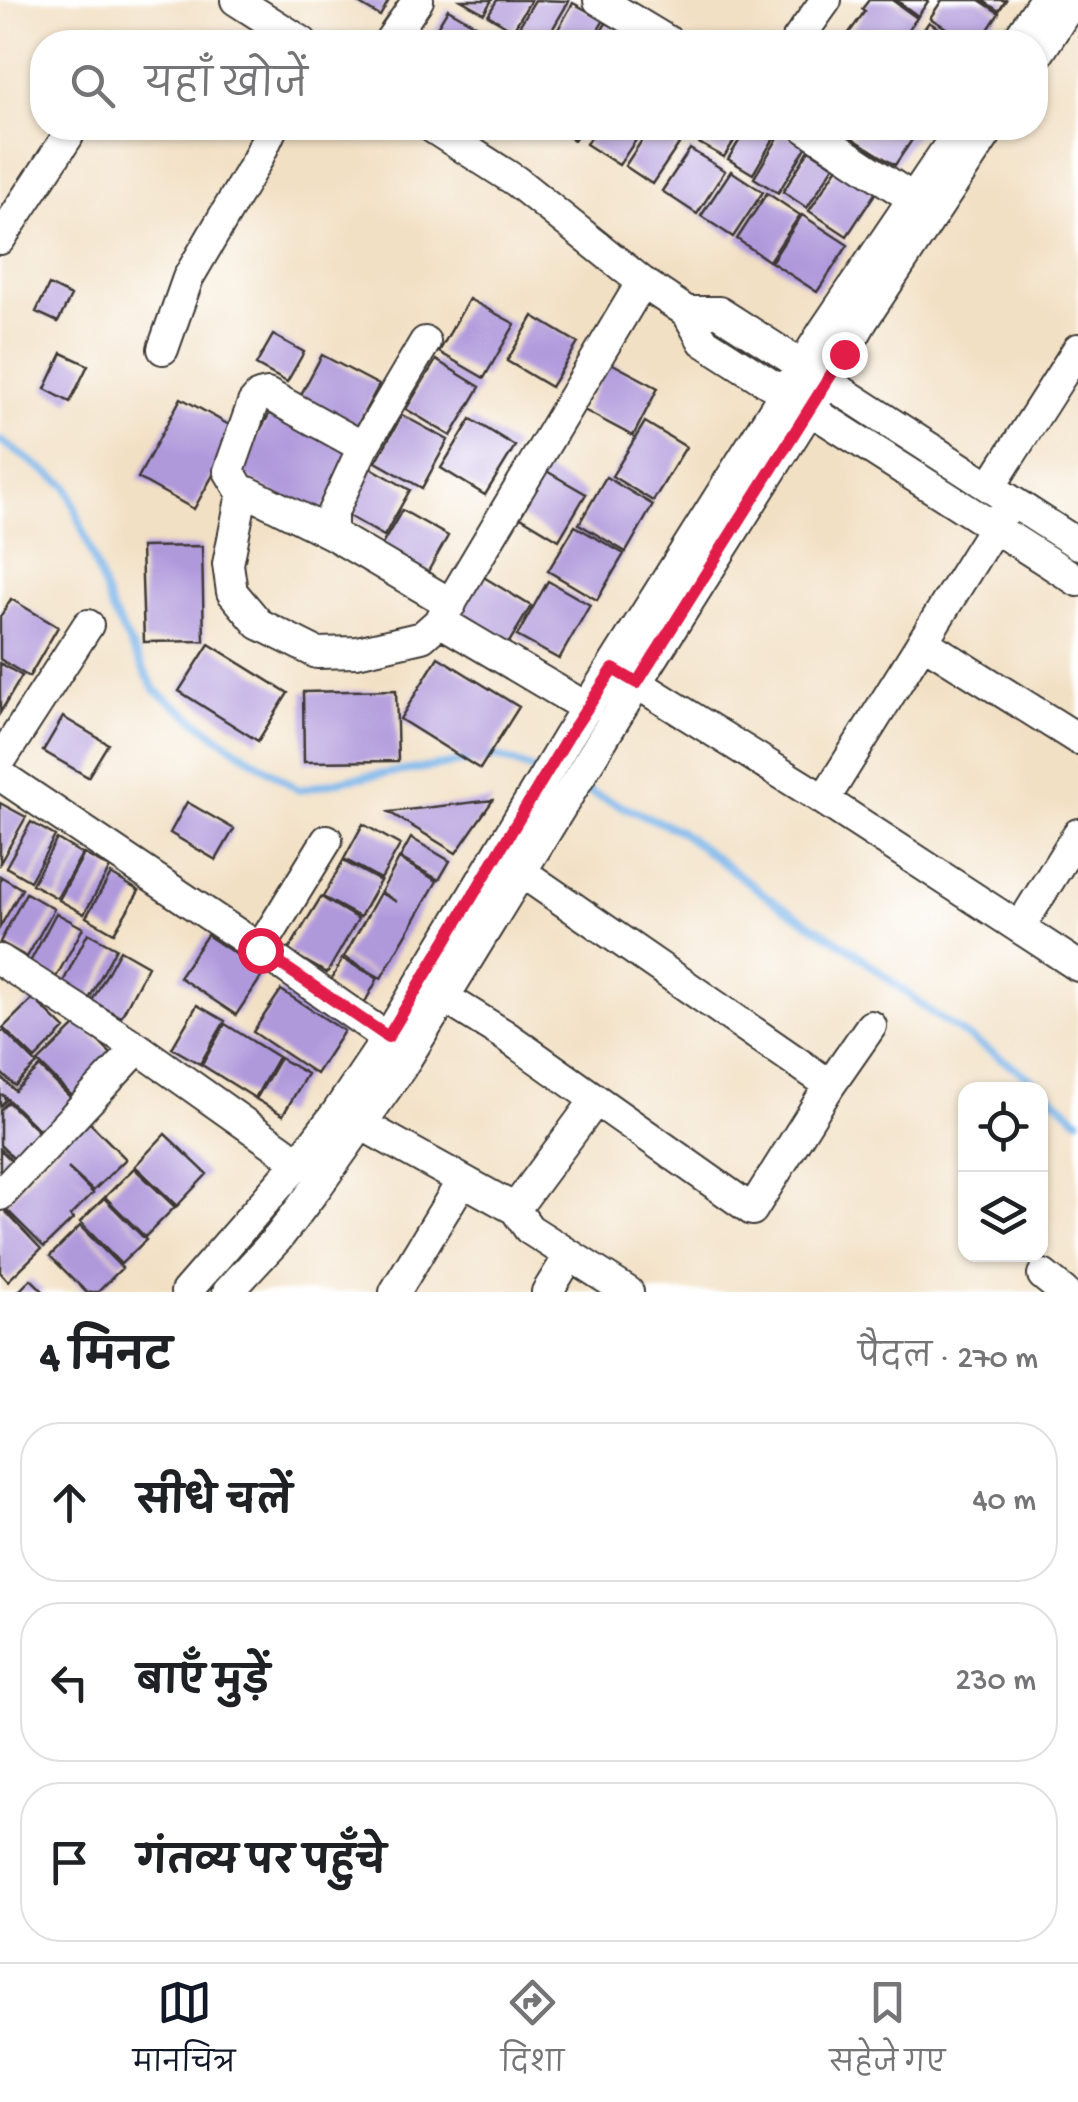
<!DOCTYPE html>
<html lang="hi">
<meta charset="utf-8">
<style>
:root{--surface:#fff;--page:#f6f6f6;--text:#202124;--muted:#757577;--line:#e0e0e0;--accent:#111827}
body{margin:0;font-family:"Gochi Hand","Playpen Sans Deva",sans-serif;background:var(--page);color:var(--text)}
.controls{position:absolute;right:30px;bottom:30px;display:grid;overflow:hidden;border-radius:20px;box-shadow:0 2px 8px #0004}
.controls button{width:90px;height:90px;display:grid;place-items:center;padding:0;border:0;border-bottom:2px solid var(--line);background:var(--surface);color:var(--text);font:50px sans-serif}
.stop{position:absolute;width:30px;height:30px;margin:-22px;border:8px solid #e11d48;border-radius:50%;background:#fff}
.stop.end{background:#e11d48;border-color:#fff;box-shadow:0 2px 10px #0008}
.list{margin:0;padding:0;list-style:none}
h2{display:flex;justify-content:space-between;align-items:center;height:130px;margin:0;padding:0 40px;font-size:42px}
h2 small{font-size:32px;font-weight:400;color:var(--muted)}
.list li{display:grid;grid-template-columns:65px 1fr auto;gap:30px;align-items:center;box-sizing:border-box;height:160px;margin:0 20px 20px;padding:0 20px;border:2px solid var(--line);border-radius:40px}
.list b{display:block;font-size:38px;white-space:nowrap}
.list em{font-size:32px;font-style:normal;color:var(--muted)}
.icon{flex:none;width:55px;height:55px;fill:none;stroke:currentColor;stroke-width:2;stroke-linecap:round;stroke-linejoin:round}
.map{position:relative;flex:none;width:1078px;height:1292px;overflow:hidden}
.search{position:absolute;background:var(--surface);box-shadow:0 2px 8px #0004;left:30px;right:30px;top:30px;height:110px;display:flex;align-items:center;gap:25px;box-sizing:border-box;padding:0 35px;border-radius:40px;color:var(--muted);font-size:38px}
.sheet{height:670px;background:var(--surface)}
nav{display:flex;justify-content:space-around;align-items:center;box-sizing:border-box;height:140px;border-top:2px solid var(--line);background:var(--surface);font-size:28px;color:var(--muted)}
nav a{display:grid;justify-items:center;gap:5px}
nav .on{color:var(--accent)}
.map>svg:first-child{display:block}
</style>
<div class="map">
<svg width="1078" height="1292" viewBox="0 0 1078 1292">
<rect width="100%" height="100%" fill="#fff"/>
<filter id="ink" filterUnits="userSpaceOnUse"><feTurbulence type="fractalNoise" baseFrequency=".01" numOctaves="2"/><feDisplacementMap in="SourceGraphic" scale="20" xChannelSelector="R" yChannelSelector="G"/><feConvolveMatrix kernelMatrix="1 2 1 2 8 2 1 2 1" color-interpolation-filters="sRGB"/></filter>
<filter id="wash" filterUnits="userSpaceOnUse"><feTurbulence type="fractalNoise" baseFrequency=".0048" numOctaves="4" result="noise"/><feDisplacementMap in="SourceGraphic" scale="40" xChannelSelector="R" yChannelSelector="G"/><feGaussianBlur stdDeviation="2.25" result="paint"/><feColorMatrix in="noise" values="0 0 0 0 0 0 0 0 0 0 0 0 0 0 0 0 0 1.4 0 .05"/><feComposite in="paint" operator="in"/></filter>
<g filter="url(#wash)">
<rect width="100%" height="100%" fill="#f2e0c4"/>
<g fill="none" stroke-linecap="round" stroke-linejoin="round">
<path stroke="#77b2e8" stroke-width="8" d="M 0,440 L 67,486 L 112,611 L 155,690 L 218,737 L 299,790 L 349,779 L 498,757 L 539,772
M 580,788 L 678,830 L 772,900 L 852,950 L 932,1013 L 1029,1077 L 1078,1119"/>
</g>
<g id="blocks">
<path fill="#b099db" d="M 353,0 L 389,0 L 380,16 Z
M 461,0 L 492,0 L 484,13 Z
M 497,0 L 531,0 L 513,30 L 488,15 Z
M 535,0 L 569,1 L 545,42 L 531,42 L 515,33 Z
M 869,0 L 892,0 L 917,18 L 899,42 L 862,42 L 849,33 L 865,11 L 862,9 Z
M 896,0 L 929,0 L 918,16 Z
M 942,0 L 979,0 L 999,13 L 980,42 L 969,42 L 930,18 Z
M 982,0 L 1006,0 L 999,11 Z
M 573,3 L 604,20 L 591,42 L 551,42 Z
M 448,9 L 486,31 L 479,42 L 428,42 Z
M 929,22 L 959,42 L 915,42 Z
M 606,23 L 636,39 L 634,42 L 595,42 Z
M 489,31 L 509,42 L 483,42 Z
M 555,128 L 582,128 L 574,140 Z
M 597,128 L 644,128 L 619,165 L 586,144 Z
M 650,128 L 654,128 L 679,144 L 652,184 L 625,166 Z
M 675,128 L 702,128 L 695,140 Z
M 708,128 L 742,128 L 724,157 L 699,143 Z
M 747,128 L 780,128 L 753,174 L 728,159 Z
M 859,128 L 920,128 L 895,165 L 852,138 Z
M 782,131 L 807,146 L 778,193 L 754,178 Z
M 690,149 L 725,171 L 697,214 L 662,191 Z
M 809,150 L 834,166 L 807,208 L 783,192 Z
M 838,167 L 876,192 L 847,236 L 809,211 Z
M 731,171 L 763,192 L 733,237 L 701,216 Z
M 767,193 L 800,215 L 769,261 L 737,239 Z
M 802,215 L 848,245 L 817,292 L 771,262 Z
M 49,285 L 71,296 L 58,322 L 36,312 Z
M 469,299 L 515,324 L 484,378 L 439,352 Z
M 533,316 L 578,343 L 551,387 L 507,361 Z
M 273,335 L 304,352 L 287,382 L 256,365 Z
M 62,353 L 88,365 L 70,402 L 45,389 Z
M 322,355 L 379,385 L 352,435 L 296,404 Z
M 436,360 L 480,387 L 451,436 L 406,409 Z
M 609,362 L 658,388 L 633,436 L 584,410 Z
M 181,398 L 238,430 L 194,509 L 138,478 Z
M 274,406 L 357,454 L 316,520 L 236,471 Z
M 402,415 L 448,440 L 422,488 L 376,462 Z
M 471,419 L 515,446 L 485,495 L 441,468 Z
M 645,422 L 686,447 L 653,501 L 612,476 Z
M 366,465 L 410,490 L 384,536 L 340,511 Z
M 543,469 L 586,494 L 559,540 L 516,514 Z
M 606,477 L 653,505 L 626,552 L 579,524 Z
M 402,510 L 448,536 L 422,582 L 376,555 Z
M 575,526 L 624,554 L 597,600 L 548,571 Z
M 202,546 L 204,641 L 144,642 L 141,547 Z
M 482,576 L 531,606 L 502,654 L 453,624 Z
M 548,581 L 590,605 L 559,659 L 517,636 Z
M 11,599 L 58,627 L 29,677 L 0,659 L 0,617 Z
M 209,644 L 288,693 L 258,741 L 179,691 Z
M 438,657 L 519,707 L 480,769 L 400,719 Z
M 0,663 L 22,676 L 0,713 Z
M 396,690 L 398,761 L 304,762 L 303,692 Z
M 63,717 L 108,744 L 88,777 L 43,751 Z
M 493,800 L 456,853 L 389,812 Z
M 187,802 L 234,829 L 216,860 L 170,833 Z
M 0,803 L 26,817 L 0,863 Z
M 31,822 L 55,836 L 30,881 L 6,867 Z
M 363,824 L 400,845 L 381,879 L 344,859 Z
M 411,838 L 450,861 L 439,880 L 400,858 Z
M 57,839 L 82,854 L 57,898 L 32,884 Z
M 84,854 L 110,868 L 84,914 L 59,900 Z
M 399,859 L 437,881 L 381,978 L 344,957 L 380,893 L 397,902 L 381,892 Z
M 343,861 L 380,881 L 360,917 L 323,897 Z
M 111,874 L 139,891 L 114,933 L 86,917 Z
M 0,876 L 22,889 L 0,927 Z
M 26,893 L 54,909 L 27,957 L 0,942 Z
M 321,897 L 358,919 L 327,973 L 288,951 Z
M 56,913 L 83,928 L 55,979 L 29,964 Z
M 88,933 L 116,948 L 88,1001 L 61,986 Z
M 207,935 L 264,973 L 236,1015 L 179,977 Z
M 120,950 L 148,966 L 121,1017 L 92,1001 Z
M 342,959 L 378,978 L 365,1002 L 330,983 Z
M 281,990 L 344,1031 L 316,1074 L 253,1032 Z
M 33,998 L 65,1029 L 35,1059 L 3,1028 Z
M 197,1005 L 225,1021 L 200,1064 L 172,1048 Z
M 79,1022 L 115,1058 L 74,1098 L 38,1062 Z
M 225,1024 L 278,1057 L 255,1098 L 202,1065 Z
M 3,1030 L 37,1064 L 15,1086 L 0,1072 L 0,1033 Z
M 280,1058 L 307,1074 L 283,1115 L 256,1099 Z
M 40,1067 L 76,1103 L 44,1135 L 2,1094 L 6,1100 L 0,1106 L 0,1076 L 15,1091 Z
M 8,1102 L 44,1137 L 18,1163 L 0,1145 L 0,1110 Z
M 85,1118 L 126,1159 L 93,1191 L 68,1168 L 93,1193 L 70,1216 L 73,1219 L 44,1247 L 3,1206 Z
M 165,1134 L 207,1174 L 177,1206 L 135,1166 Z
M 0,1149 L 16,1165 L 0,1182 Z
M 134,1168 L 175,1207 L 145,1237 L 105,1197 Z
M 104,1198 L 146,1240 L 121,1264 L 80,1222 Z
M 2,1208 L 41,1249 L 8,1281 L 0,1272 L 0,1210 Z
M 80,1226 L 122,1268 L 98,1292 L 86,1292 L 50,1256 Z
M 31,1279 L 44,1292 L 18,1292 Z"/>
</g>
</g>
<g filter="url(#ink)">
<use href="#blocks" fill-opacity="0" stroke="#3c3935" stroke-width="2.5"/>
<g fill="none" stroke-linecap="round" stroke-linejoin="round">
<defs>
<path id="minor" d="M 236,0 L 302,42
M 599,0 L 669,42
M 389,42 L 418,0
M 796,42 L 826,0
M 1016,42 L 1044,0
M 1036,57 L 1073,0
M 433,128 L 516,181 L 642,282 L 687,312 L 703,341 L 1078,581
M 806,128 L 927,208
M 0,239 L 68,136
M 687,312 L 719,312 L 1078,544
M 163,349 L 188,278 L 257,160 L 272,128
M 363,447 L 332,514 L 332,534 L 451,604
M 990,487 L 1078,349
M 244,496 L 229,471 L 253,403 L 259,396 L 267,394 L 363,447 L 425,342
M 332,534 L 248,492 L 240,504 L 228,564 L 232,592 L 259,624 L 317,653 L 357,652 L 422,637 L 440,621 L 642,282
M 440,621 L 587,708
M 923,642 L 1078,739
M 622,674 L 824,800 L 1078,966
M 0,761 L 88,625
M 0,775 L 260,949 L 403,1049
M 824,800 L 1004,511
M 520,871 L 830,1085
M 1020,927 L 1078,834
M 260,949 L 327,840
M 0,960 L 138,1048 L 299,1162
M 445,998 L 503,1034 L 752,1210 L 830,1085 L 871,1026
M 348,1117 L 515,1209 L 529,1229 L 628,1292
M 0,1195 L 138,1048
M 515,1209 L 595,1101
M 1043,1275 L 1064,1292
M 186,1292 L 299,1162 L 338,1111 L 388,1037 L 568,737 L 823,332 L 961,128
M 228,1292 L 278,1238 L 316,1188 L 400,1069 L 637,683 L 827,382 L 863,320 L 990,128
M 395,1292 L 462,1181
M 547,1292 L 570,1255"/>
</defs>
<use href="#minor" stroke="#3c3935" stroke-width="34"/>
<use href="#minor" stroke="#fff" stroke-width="30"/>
</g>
</g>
<g fill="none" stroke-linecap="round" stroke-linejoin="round" filter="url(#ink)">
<path stroke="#e11d48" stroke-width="12" d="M 260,950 L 388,1037 L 568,737 L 613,669 L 637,683 L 844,354"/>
</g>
</svg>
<div class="controls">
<button><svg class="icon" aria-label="locate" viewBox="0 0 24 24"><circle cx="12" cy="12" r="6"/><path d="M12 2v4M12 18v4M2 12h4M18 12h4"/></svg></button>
<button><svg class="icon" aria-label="layers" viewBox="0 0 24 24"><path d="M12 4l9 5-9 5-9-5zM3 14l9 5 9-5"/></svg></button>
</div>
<div class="stop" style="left:260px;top:950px"></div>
<div class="stop end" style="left:844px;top:354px"></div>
<div class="search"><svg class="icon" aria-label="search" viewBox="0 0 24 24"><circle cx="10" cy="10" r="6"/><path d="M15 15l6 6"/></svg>यहाँ खोजें</div>
</div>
<section class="sheet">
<h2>4 मिनट<small>पैदल · 270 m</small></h2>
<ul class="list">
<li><svg class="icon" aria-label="ahead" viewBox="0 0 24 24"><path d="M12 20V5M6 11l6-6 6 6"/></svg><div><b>सीधे चलें</b></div><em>40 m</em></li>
<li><svg class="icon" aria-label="left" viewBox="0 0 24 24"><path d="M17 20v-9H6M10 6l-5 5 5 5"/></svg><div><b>बाएँ मुड़ें</b></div><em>230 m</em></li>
<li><svg class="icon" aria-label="arrive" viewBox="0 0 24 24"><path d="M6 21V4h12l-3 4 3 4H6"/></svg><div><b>गंतव्य पर पहुँचे</b></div></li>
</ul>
</section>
<nav>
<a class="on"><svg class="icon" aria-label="map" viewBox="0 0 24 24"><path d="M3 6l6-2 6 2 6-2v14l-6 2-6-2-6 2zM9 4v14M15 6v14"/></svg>मानचित्र</a>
<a><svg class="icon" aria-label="directions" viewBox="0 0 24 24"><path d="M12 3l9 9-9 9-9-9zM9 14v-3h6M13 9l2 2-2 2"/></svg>दिशा</a>
<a><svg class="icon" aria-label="saved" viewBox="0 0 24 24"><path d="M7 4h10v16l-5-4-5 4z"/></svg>सहेजे गए</a>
</nav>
